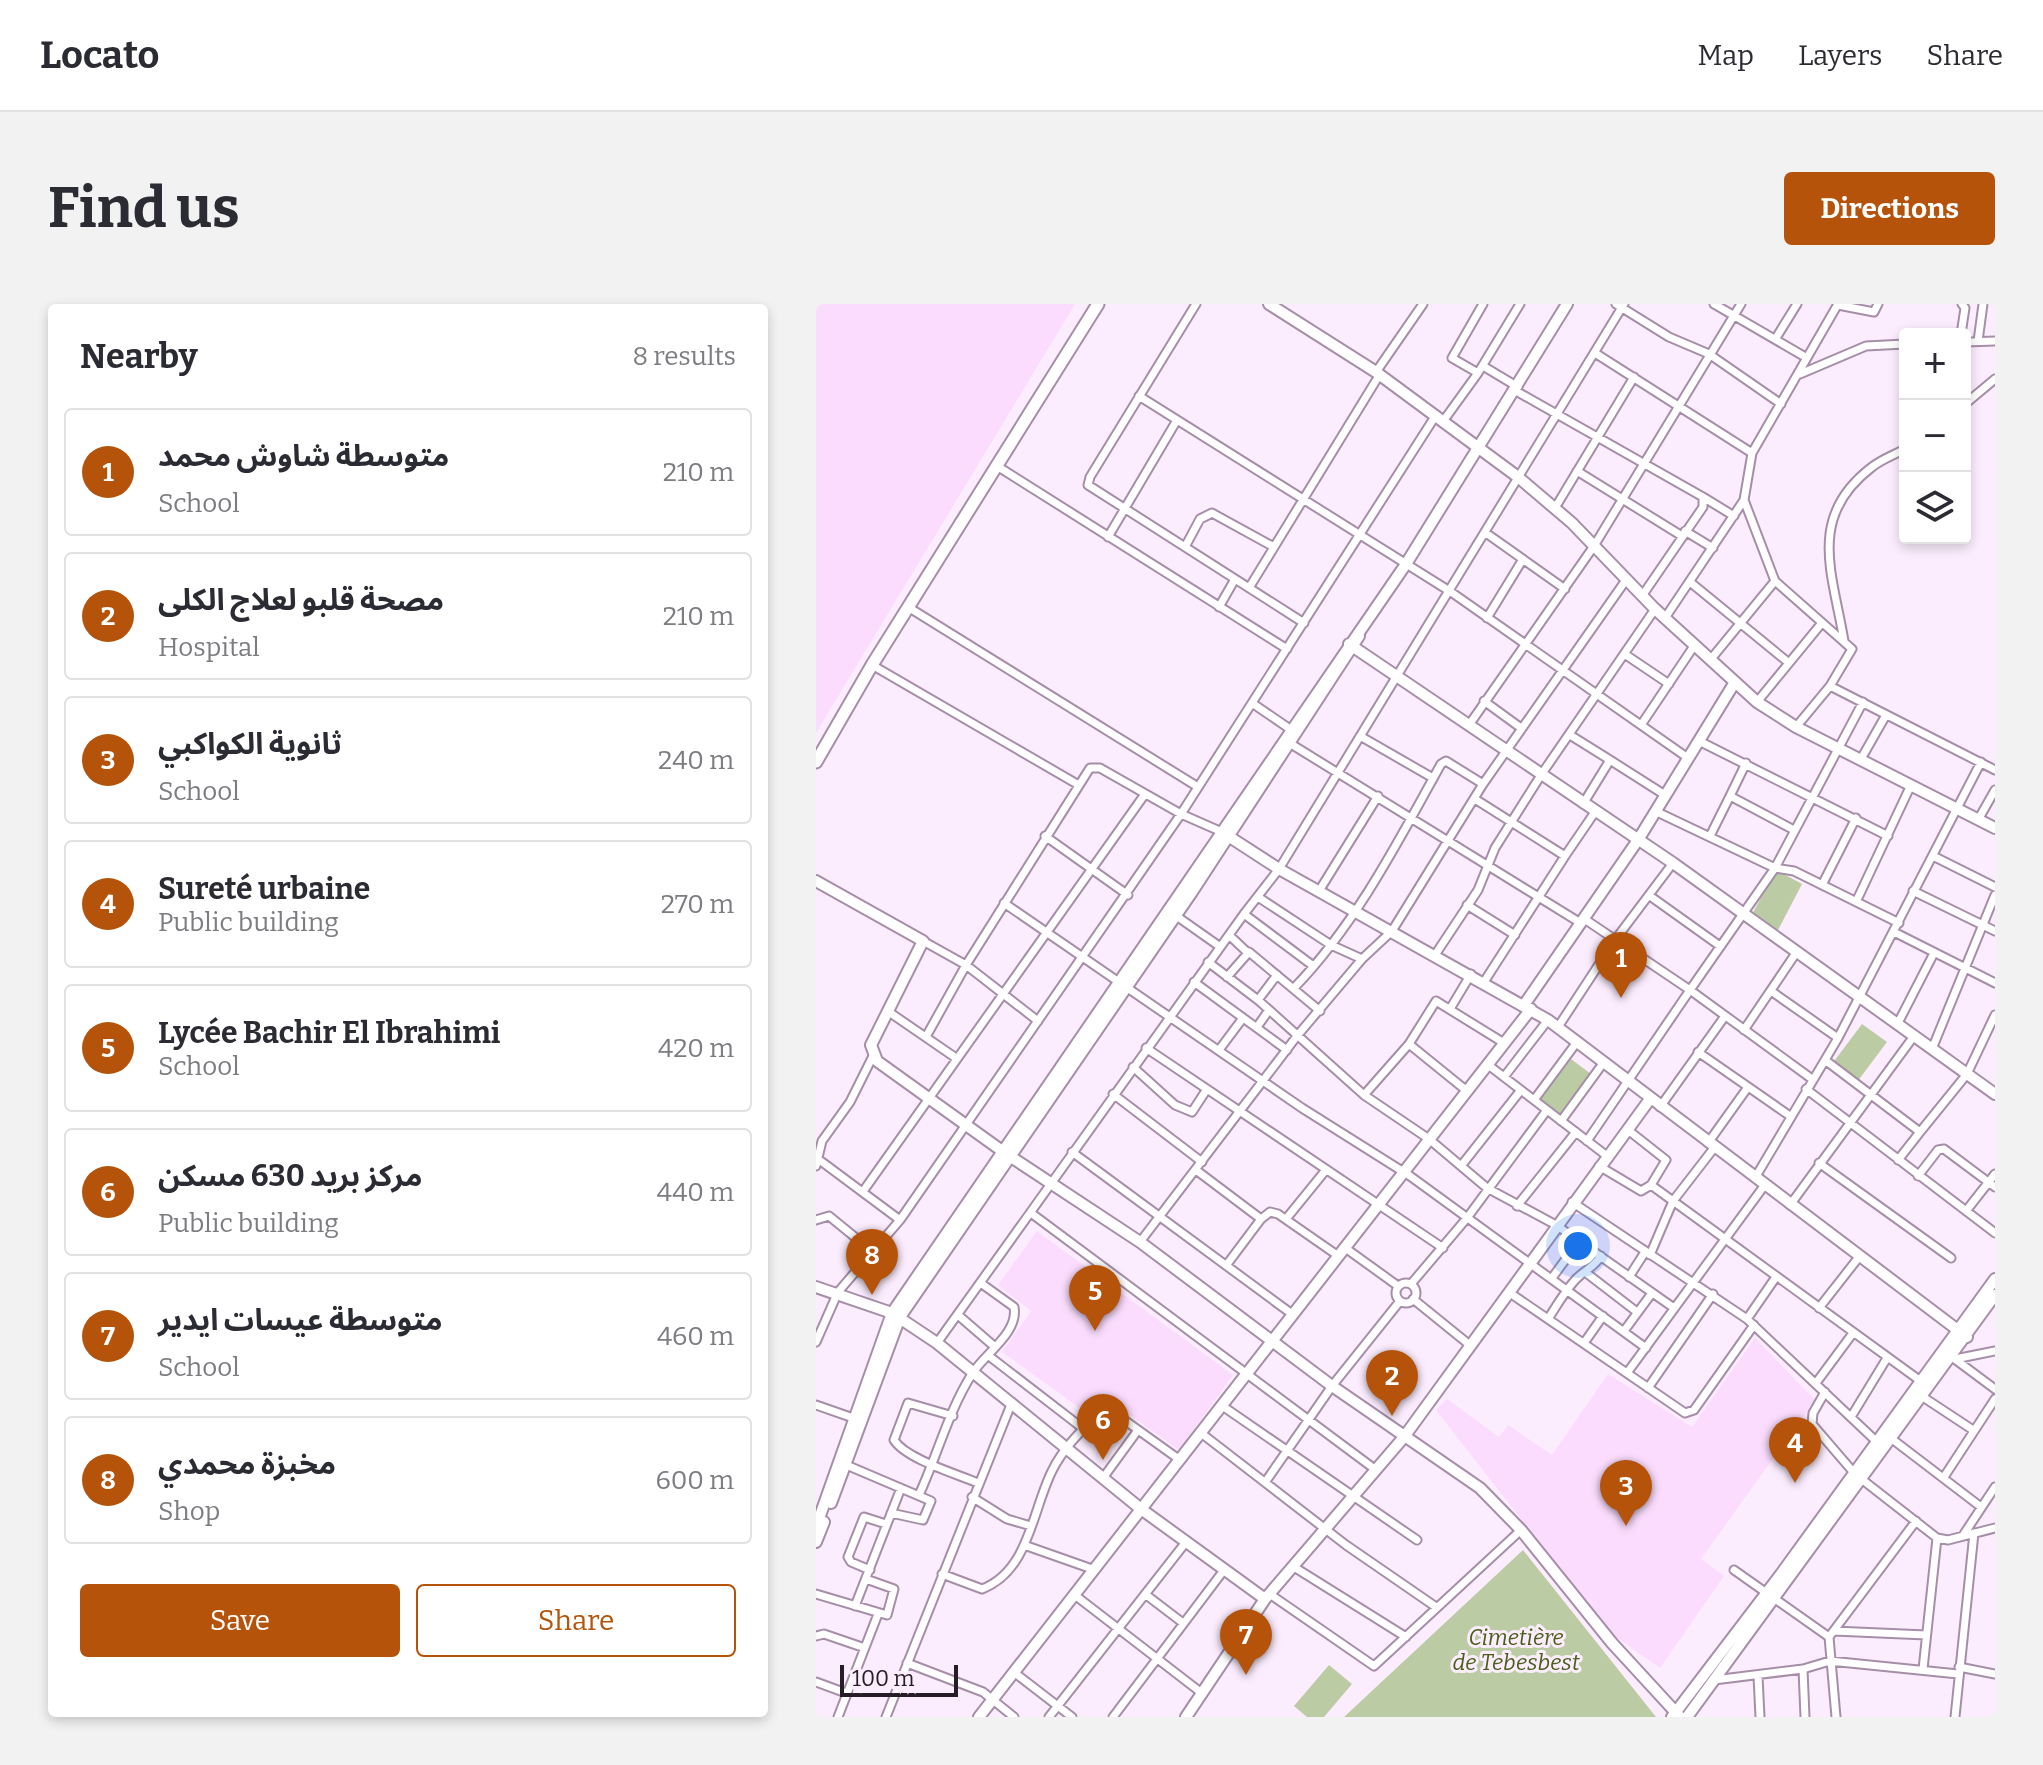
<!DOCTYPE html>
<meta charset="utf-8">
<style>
:root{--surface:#fff;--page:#f2f2f3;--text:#2b2b33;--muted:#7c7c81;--line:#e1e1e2;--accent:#b45309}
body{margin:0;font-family:Bitter,"Noto Sans Arabic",serif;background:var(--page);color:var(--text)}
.controls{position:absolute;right:24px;top:24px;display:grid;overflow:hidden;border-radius:8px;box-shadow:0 4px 12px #0003}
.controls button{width:72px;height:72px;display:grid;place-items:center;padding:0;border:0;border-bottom:2px solid var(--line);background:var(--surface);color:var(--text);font:40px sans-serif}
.scale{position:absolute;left:24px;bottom:20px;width:118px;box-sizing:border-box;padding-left:8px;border:4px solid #261d27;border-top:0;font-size:22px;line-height:28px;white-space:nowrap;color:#261d27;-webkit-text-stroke:6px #fcedfe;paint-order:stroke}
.you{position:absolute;left:762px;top:942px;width:28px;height:28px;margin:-20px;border:6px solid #fff;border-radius:50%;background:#1a73e8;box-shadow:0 0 0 12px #1a73e833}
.badge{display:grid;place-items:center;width:52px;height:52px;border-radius:50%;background:var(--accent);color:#fff;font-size:26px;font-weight:700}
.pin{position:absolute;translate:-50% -66px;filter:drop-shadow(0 2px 4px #0008)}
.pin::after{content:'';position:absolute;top:42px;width:28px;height:24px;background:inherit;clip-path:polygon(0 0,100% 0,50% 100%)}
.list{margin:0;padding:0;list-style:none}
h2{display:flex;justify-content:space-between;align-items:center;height:104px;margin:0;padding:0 32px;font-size:34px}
h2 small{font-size:26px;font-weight:400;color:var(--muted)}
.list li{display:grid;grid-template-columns:52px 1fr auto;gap:24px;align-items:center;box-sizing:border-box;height:128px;margin:0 16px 16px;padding:0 16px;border:2px solid var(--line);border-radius:8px}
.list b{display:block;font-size:30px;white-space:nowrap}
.list p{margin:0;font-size:26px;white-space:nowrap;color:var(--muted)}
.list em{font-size:26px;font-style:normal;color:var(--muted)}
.actions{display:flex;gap:16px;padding:24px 32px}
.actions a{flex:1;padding:18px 0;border:2px solid var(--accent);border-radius:8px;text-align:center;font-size:28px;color:var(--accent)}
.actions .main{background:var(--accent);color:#fff}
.icon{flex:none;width:44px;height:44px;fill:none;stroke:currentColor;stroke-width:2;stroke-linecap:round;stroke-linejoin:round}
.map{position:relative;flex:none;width:1179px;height:1413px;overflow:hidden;border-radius:8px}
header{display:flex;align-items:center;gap:48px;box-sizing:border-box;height:112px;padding:0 40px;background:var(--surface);border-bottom:2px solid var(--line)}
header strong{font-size:38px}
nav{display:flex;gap:44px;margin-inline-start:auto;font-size:28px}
.intro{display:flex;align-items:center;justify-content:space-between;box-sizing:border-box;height:192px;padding:0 48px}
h1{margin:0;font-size:56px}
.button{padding:20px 36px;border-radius:8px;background:var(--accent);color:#fff;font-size:28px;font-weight:700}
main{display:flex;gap:48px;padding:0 48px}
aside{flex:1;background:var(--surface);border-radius:8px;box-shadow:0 4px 12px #0003}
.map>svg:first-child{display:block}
</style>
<header>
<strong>Locato</strong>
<nav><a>Map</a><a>Layers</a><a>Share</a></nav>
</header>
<div class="intro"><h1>Find us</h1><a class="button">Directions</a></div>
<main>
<aside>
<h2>Nearby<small>8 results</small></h2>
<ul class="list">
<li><span class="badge">1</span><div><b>متوسطة شاوش محمد</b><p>School</p></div><em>210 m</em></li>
<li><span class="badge">2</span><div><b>مصحة قلبو لعلاج الكلى</b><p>Hospital</p></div><em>210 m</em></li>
<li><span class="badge">3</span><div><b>ثانوية الكواكبي</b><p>School</p></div><em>240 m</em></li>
<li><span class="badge">4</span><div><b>Sureté urbaine</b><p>Public building</p></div><em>270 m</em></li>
<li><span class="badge">5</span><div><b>Lycée Bachir El Ibrahimi</b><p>School</p></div><em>420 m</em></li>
<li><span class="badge">6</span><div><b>مركز بريد 630 مسكن</b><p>Public building</p></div><em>440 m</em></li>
<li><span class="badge">7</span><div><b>متوسطة عيسات ايدير</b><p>School</p></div><em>460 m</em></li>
<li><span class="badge">8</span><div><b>مخبزة محمدي</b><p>Shop</p></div><em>600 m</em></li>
</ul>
<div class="actions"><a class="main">Save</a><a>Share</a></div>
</aside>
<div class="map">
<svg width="1179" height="1413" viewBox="0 0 1179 1413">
<rect width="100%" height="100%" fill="#fcedfe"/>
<path fill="#fbdcfe" d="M 0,0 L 259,0 L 0,429 Z
M 221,927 L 417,1071 L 363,1146 L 290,1094 L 275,1112 L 186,1048 L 215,1007 L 182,981 Z
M 939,1034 L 999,1096 L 885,1255 L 908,1272 L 844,1364 L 794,1329 L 620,1106 L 631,1095 L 683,1133 L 692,1121 L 736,1151 L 792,1070 L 876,1123 Z"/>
<path fill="#bbcba3" d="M 960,566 L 986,580 L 961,628 L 934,614 Z
M 1046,720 L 1071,738 L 1041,778 L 1016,760 Z
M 755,755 L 775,770 L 743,812 L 723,797 Z
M 707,1246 L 840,1413 L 528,1413 Z
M 513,1361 L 536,1380 L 508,1413 L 491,1413 L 478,1402 Z"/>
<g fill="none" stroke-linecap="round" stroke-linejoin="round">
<defs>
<path id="street" d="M 380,0 L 274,173 L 272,181 L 488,319
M 800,0 L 853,33 L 893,50 L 965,100
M 898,0 L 991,54
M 1022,1 L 1058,8 L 1062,0
M 1145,30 L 1149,4 L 1146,0
M 960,34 L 981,0
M 1162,37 L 1167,0
M 1149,38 L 1179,37
M 779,49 L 936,149
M 667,62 L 702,83
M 560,68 L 607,0
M 662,69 L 636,54 L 667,0
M 984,70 L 1050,42 L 1089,40
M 700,87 L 887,193 L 887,203 L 826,292
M 323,92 L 635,288 L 872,454
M 1149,100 L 1179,75
M 628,116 L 662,69 L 704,0
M 181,162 L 471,345
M 761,167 L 866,232
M 887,193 L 918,212
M 739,204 L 818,73
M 869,227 L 897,244
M 670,229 L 749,285
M 292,233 L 361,116
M 369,243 L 384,215 L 396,209 L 458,243
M 874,278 L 973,359
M 433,284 L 564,70
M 92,303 L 382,483
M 403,303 L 419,275
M 671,314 L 707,255
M 849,314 L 928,196
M 1028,337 C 1017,270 990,213 1056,163 C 1066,155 1078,151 1089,145
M 810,351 L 853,380
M 895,355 L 959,277
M 56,361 L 261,480
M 1014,382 L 1179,466
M 668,397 L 705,424
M 941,398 L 1005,320
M 436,399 L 474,425
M 653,421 L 778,242 L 925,0
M 825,421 L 878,342
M 980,423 L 1014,382 L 1036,345 L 959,277 L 928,196 L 936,149 L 1022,0
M 754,431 L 794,456 L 767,500
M 544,432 L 617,474
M 883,437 L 1072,532
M 475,440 L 763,618
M 1045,455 L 1070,411
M 794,456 L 849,491
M 914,492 L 930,459
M 659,495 L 749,552 L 779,508
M 839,507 L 959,564 L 978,567 L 1083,619
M 1162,516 L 1179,486
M 406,528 L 365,510 L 620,111
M 229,532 L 312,591
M 894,532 L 914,492 L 978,526
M 1117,552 L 1179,583
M 1006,581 L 1040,514
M 503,587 L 562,492
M 1097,587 L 1179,627
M 834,592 L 904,642
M 442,593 L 515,641 L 546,655
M 1040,598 L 1095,481
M 188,599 L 486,804 L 594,872 L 830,1044
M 651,601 L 699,631
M 359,611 L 403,642
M 767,614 L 874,686 L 959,564 L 1047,398
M 1078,628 L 1179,679
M 413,631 L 431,648
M 107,637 L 150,661 L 222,717
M 619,651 L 662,586 L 679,544 L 725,471 L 839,305
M 392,658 L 442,696 L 548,791 L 613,835 L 671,884 L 740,921 L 858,1004
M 496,661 L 428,610 L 463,565 L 808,0
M 411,673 L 433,648 L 504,707
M 378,678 L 471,746
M 668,678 L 749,552
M 478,684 C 540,620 582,538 625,460 L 630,457 L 667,480
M 955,687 L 1022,734
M 442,696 L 461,671
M 634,705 L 655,670
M 73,708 L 140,754
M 1081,721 L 1118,649
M 441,723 L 453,706
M 742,723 L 799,636 L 857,559
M 928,726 L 980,649
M 593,740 L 651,787
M 330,744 L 627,944
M 1116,745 L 1179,591
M 403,746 L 427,714
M 882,748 L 974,812
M 1009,756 L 1104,828 L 1082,856
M 671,760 L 791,852
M 317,763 L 359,801 L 376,808 L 391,785
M 688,773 L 732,716
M 990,785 L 1179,929
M 297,790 L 386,858
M 548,791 L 593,740 L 620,697 L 688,739
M 718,796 L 761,738
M 844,803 L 909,712
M 745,817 L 788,758
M 812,826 L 850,856 L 835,881
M 1104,828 L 1151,770 L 1179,711
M 771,837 L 874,686 L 996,775
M 892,839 L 932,783
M 256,848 L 476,1010
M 2,855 L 84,916
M 1003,859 L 1135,954
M 0,862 L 6,837 L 34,798 L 57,752
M 645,862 L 705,786
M 783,862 L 825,887 L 835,881 L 1106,1078
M 380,866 L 445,915 L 412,959
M 1102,872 L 1122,846 L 1128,845 L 1179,883
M 939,874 L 1022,734 L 1165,458
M 48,886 L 329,490
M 756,898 L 931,1015 L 1061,1138
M 974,901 L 1098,732
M 701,902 L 760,828
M 1150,907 L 1179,870
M 215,909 L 560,1166
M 445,915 L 454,908 L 462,910 L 521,951
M 470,915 L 509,867
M 0,916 L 13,912 L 56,947
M 324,938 L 481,732 L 546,655 L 576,627 L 667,480 L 810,276
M 528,943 L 582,982
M 834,951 L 857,897 L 898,844
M 769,968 L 821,1008
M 813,973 L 829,948
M 736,974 L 763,937
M580 989a10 10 0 1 1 20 0a10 10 0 1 1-20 0Z
M 595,980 L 651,914 L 731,806
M 694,989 L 869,1109 L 878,1106 L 938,1021
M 597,995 L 655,1042
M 1003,1004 L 1043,953
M 142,1011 L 179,1043
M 732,1015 C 741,1001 749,987 760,975 C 769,966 777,964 785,952
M 931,1015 L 960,973
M 808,1027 L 836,989
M 0,1038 L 22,988 L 84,916 L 365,510 L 284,464 L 274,464 L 150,661 L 111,731
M 121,1039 L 428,610
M 768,1039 L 787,1012
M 173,1052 L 269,1126
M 1136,1053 L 1179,1085
M 1139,1055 L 1179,1047
M 811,1069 L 948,882
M 1000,1079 L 1037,1029
M 832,1084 L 897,990
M 1009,1088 L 997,1109 L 996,1120 L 1039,1170 L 1121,1234 L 1132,1236 L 1179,1224
M 1107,1093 L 1157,1126
M 0,1101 L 43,1116
M 405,1101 L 601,1236
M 137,1112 L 92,1099 L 78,1136 C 90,1155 141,1170 162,1179
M 1035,1113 L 1071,1054
M 385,1129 L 530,1241 L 620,1303
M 1076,1135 L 1165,1203
M 28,1160 L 115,1197 L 107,1216 L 75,1209
M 1128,1173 L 1179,1095
M 287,1174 L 322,1126
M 450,1177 L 516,1082 L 584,997
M 103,1191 C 121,1152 133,1106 156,1070 C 168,1050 203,1029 198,1003 L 166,980
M 156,1193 L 191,1215 L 215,1222
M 1148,1230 L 1179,1183
M 208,1241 L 279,1266
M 478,1263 L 590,1333
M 54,1266 L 35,1258 L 32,1253 L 48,1213 L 70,1220
M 918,1266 L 1013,1333
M 126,1270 L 166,1285 C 213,1267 216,1207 236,1167 C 247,1144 269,1122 288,1106 L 293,1105 L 364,1156
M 0,1290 L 71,1311 L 78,1285 L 50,1275
M 329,1290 L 367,1319
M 455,1291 L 558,1362 L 705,1226
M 260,1292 L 387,1390
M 39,1302 L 85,1184
M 1018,1327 L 1110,1331
M 0,1332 L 8,1330 L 46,1343
M 91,1359 L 167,1388 L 198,1413
M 1143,1363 L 1179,1370
M 987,1365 L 989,1413
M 1107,1365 L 1121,1234
M 199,1369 L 256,1413
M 942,1372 L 944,1413
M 898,1376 L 987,1365 L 1014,1357 L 1142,1370
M 0,1378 L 30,1389
M 22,1413 L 62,1310
M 70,1413 L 196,1098
M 233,1413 L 370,1238
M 297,1413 L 408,1266
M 1020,1413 L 1013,1333 L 1100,1217
M 1139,1413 L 1158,1229"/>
<path id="secondary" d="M 453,0 L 560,68 L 702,173 L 756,219 L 839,305 L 941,398 L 980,423 L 1179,524
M 533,340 L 857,559 L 1179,790
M 409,530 L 463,565 L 732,716 L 1151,1033
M 0,577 L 107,637 L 55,741 L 61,757 L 189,849 L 324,938 L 516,1082 L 664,1184 L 705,1226 L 796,1339 L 864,1413
M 708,701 L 822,536 L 919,378
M 0,983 L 76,1009 L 121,1039 L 325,1205 L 449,1295
M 15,1199 L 84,1013 L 376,588 L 543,332
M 0,1223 L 76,1009 L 590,260 L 751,0
M 0,1238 L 8,1218
M 163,1413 L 715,705
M 370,1413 L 449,1295 L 588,1133 L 834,795
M 856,1413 L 965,1270 L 1179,975
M 871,1413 L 1179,991"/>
<path id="primary" d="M 0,458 L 56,361 L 282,0"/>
</defs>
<use href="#street" stroke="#a68ea8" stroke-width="11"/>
<use href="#secondary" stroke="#a68ea8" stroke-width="14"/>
<use href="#primary" stroke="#a68ea8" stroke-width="15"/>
<use href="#street" stroke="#fff" stroke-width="7"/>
<use href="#secondary" stroke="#fff" stroke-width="10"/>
<use href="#primary" stroke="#fff" stroke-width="11"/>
</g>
<g text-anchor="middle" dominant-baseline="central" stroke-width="6" stroke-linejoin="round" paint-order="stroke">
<g font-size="22" font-style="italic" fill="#495f17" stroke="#fcedfe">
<text x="700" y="1333">Cimetière<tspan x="700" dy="25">de Tebesbest</tspan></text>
</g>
</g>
</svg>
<div class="controls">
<button>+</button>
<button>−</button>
<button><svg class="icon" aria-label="layers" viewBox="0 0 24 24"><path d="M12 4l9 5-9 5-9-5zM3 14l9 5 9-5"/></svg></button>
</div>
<div class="scale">100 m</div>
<div class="you"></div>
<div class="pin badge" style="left:805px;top:694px">1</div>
<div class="pin badge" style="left:576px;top:1112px">2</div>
<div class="pin badge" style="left:810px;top:1222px">3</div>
<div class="pin badge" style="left:979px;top:1179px">4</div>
<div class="pin badge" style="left:279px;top:1027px">5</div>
<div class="pin badge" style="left:287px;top:1156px">6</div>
<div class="pin badge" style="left:430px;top:1371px">7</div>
<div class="pin badge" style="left:56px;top:991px">8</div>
</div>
</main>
